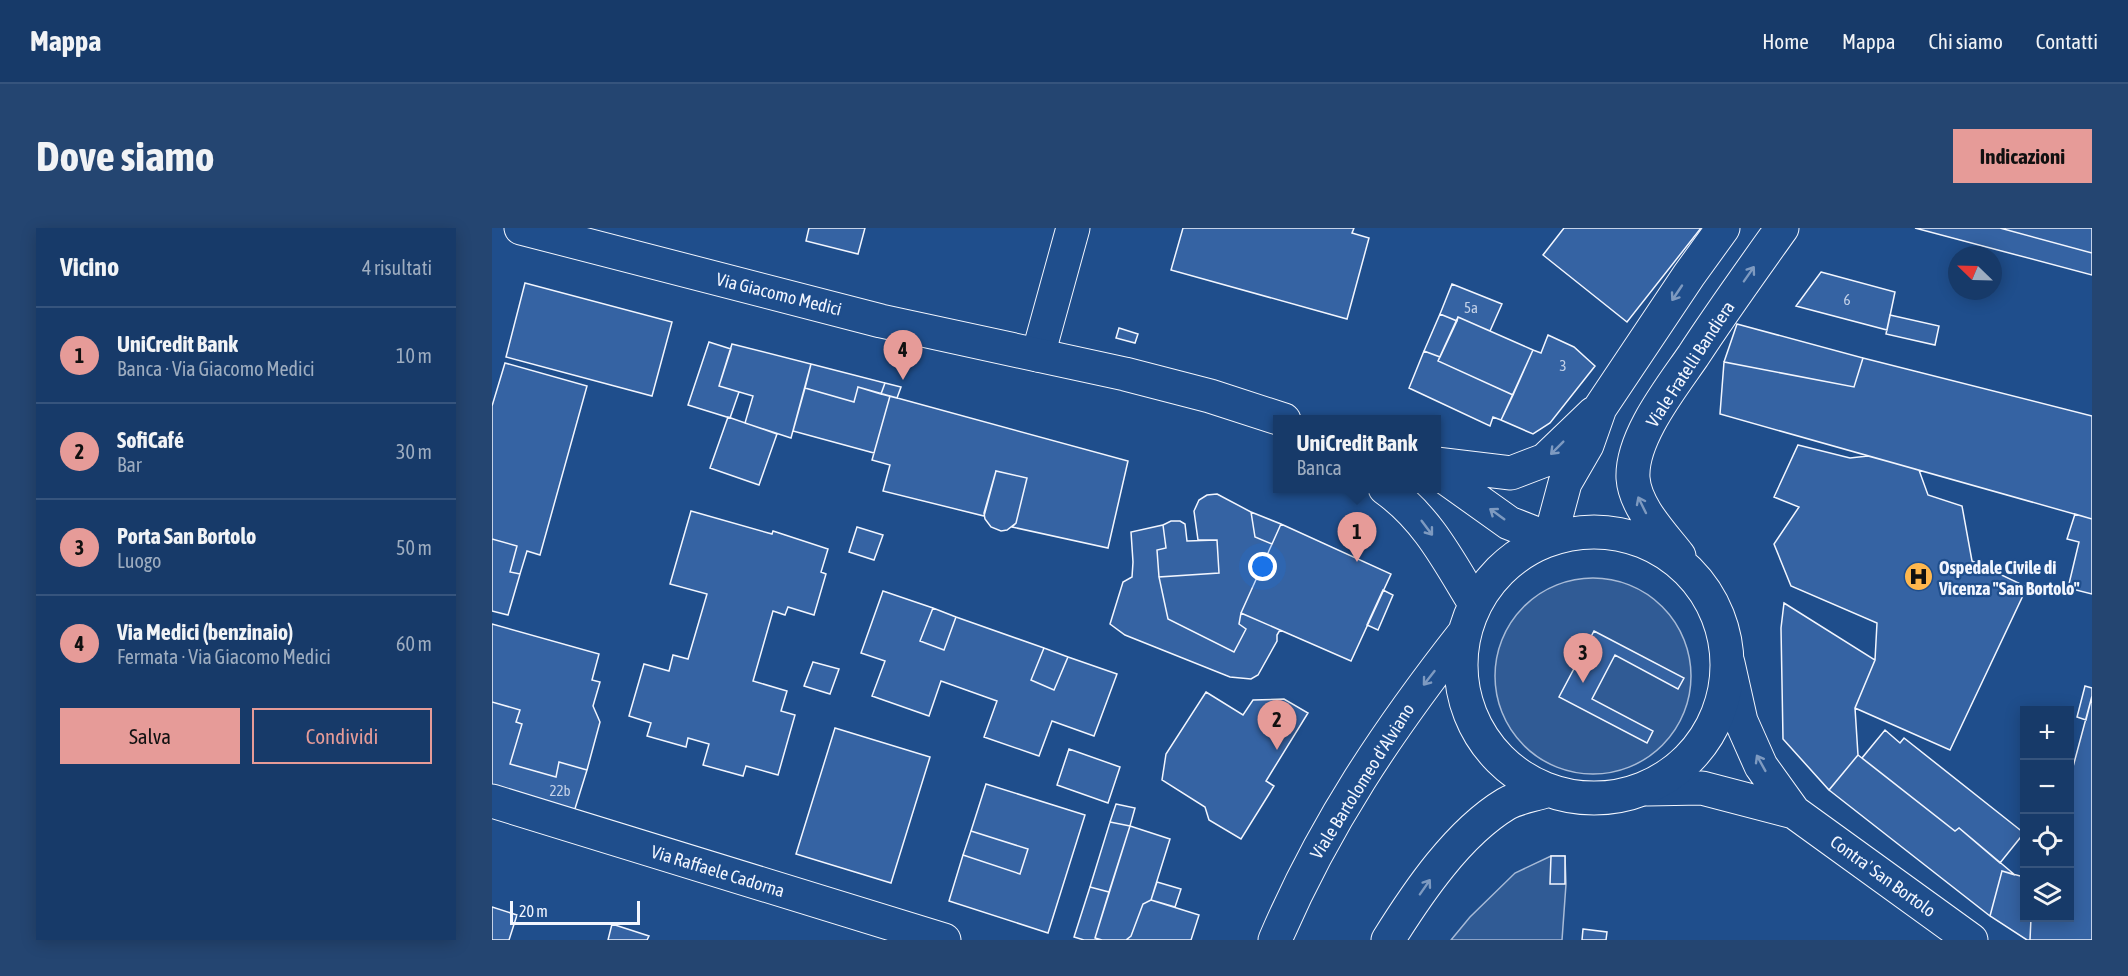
<!DOCTYPE html>
<html lang="it">
<meta charset="utf-8">
<style>
:root{--surface:#173a69;--page:#244571;--text:#f1f3f6;--muted:#9eadc0;--line:#36547d;--accent:#e69b98}
body{margin:0;font-family:"Asap Condensed",sans-serif;background:var(--page);color:var(--text)}
.controls{position:absolute;right:18px;bottom:18px;display:grid;overflow:hidden;border-radius:0px;box-shadow:0 3px 15px #0003}
.controls button{width:54px;height:54px;display:grid;place-items:center;padding:0;border:0;border-bottom:2px solid var(--line);background:var(--surface);color:var(--text);font:30px sans-serif}
.compass{position:absolute;left:1456px;top:18px;width:54px;height:54px;border-radius:50%;background:var(--surface);box-shadow:0 3px 15px #0003;rotate:293deg}
.scale{position:absolute;left:18px;bottom:15px;width:130px;box-sizing:border-box;padding-left:6px;border:3px solid #f2f6ff;border-top:0;font-size:16px;line-height:21px;white-space:nowrap;color:#f2f6ff;-webkit-text-stroke:4px #1f4e8c;paint-order:stroke}
.you{position:absolute;left:771px;top:339px;width:21px;height:21px;margin:-15px;border:4px solid #fff;border-radius:50%;background:#1a73e8;box-shadow:0 0 0 9px #1a73e833}
.badge{display:grid;place-items:center;width:39px;height:39px;border-radius:50%;background:var(--accent);color:#111;font-size:20px;font-weight:700}
.pin{position:absolute;translate:-50% -50px;filter:drop-shadow(0 2px 3px #0008)}
.pin::after{content:'';position:absolute;top:32px;width:21px;height:18px;background:inherit;clip-path:polygon(0 0,100% 0,50% 100%)}
.popup{position:absolute;left:781px;top:187px;width:168px;height:78px;box-sizing:border-box;display:grid;place-content:center;border-radius:0px;background:var(--surface);filter:drop-shadow(0 2px 4px #0005);font-size:20px;white-space:nowrap;color:var(--muted)}
.popup b{font-size:22px;color:var(--text)}
.popup::after{content:'';position:absolute;left:50%;top:100%;margin-left:-12px;border:12px solid transparent;border-top-color:var(--surface)}
.list{margin:0;padding:0;list-style:none}
h2{display:flex;justify-content:space-between;align-items:center;height:78px;margin:0;padding:0 24px;font-size:26px}
h2 small{font-size:20px;font-weight:400;color:var(--muted)}
.list li{display:grid;grid-template-columns:39px 1fr auto;gap:18px;align-items:center;box-sizing:border-box;height:96px;padding:0 24px;border-top:2px solid var(--line)}
.list b{display:block;font-size:22px;white-space:nowrap}
.list p{margin:0;font-size:20px;white-space:nowrap;color:var(--muted)}
.list em{font-size:20px;font-style:normal;color:var(--muted)}
.actions{display:flex;gap:12px;padding:18px 24px}
.actions a{flex:1;padding:14px 0;border:2px solid var(--accent);border-radius:0px;text-align:center;font-size:21px;color:var(--accent)}
.actions .main{background:var(--accent);color:#111}
.icon{flex:none;width:33px;height:33px;fill:none;stroke:currentColor;stroke-width:2;stroke-linecap:round;stroke-linejoin:round}
.map{position:relative;flex:none;width:1600px;height:712px;overflow:hidden;border-radius:0px}
header{display:flex;align-items:center;gap:36px;box-sizing:border-box;height:84px;padding:0 30px;background:var(--surface);border-bottom:2px solid var(--line)}
header strong{font-size:28px}
nav{display:flex;gap:33px;margin-inline-start:auto;font-size:21px}
.intro{display:flex;align-items:center;justify-content:space-between;box-sizing:border-box;height:144px;padding:0 36px}
h1{margin:0;font-size:42px}
.button{padding:15px 27px;border-radius:0px;background:var(--accent);color:#111;font-size:21px;font-weight:700}
main{display:flex;gap:36px;padding:0 36px}
aside{flex:1;background:var(--surface);border-radius:0px;box-shadow:0 3px 15px #0003}
.map>svg:first-child{display:block}
</style>
<header>
<strong>Mappa</strong>
<nav><a>Home</a><a>Mappa</a><a>Chi siamo</a><a>Contatti</a></nav>
</header>
<div class="intro"><h1>Dove siamo</h1><a class="button">Indicazioni</a></div>
<main>
<aside>
<h2>Vicino<small>4 risultati</small></h2>
<ul class="list">
<li><span class="badge">1</span><div><b>UniCredit Bank</b><p>Banca · Via Giacomo Medici</p></div><em>10 m</em></li>
<li><span class="badge">2</span><div><b>SofiCafé</b><p>Bar</p></div><em>30 m</em></li>
<li><span class="badge">3</span><div><b>Porta San Bortolo</b><p>Luogo</p></div><em>50 m</em></li>
<li><span class="badge">4</span><div><b>Via Medici (benzinaio)</b><p>Fermata · Via Giacomo Medici</p></div><em>60 m</em></li>
</ul>
<div class="actions"><a class="main">Salva</a><a>Condividi</a></div>
</aside>
<div class="map">
<svg width="1600" height="712" viewBox="0 0 1600 712">
<rect width="100%" height="100%" fill="#1f4e8c"/>
<path fill="#305b95" stroke="#a8bbd7" stroke-width="1.5" d="M1003 448a98 98 0 1 1 196 0a98 98 0 1 1-196 0Z
M 1059,628 L 1073,628 L 1074,656 L 1070,712 L 959,712 L 978,689 L 1023,645 Z"/>
<path fill="#3563a3" stroke="#f2f6ff" stroke-width="1.5" d="M 317,0 L 373,0 L 366,26 L 314,13 Z
M 691,0 L 862,0 L 860,5 L 877,10 L 855,91 L 679,42 Z
M 1072,0 L 1209,0 L 1135,94 L 1051,27 Z
M 1423,0 L 1508,0 L 1600,25 L 1600,47 Z
M 1508,0 L 1600,0 L 1600,25 Z
M 1329,44 L 1403,64 L 1395,102 L 1304,78 Z
M 33,55 L 180,94 L 160,168 L 14,129 Z
M 960,56 L 1010,76 L 998,103 L 966,89 L 965,93 L 948,86 Z
M 948,86 L 965,93 L 948,129 L 932,123 Z
M 1398,87 L 1447,98 L 1443,117 L 1394,106 Z
M 966,89 L 1041,122 L 1021,167 L 946,133 Z
M 1245,96 L 1371,130 L 1362,159 L 1232,134 Z
M 627,100 L 646,106 L 643,115 L 624,110 Z
M 1056,107 L 1082,119 L 1103,138 L 1058,195 L 1041,206 L 1009,192 L 1041,122 L 1049,125 Z
M 217,114 L 239,121 L 227,158 L 247,164 L 238,190 L 196,177 Z
M 240,116 L 319,136 L 299,210 L 253,195 L 261,168 L 227,158 Z
M 932,123 L 948,129 L 946,133 L 1021,167 L 1009,192 L 1001,189 L 998,198 L 917,160 Z
M 1371,130 L 1600,188 L 1600,291 L 1228,186 L 1232,134 L 1362,159 Z
M 13,135 L 95,158 L 48,327 L 35,323 L 28,346 L 18,344 L 25,318 L 0,311 L 0,178 Z
M 319,136 L 393,155 L 389,166 L 366,159 L 362,174 L 313,160 Z
M 393,155 L 409,159 L 405,170 L 389,166 Z
M 366,159 L 398,168 L 382,225 L 301,203 L 313,160 L 362,174 Z
M 398,168 L 636,233 L 616,320 L 520,299 L 524,295 L 535,250 L 504,243 L 492,288 L 391,263 L 398,237 L 380,232 Z
M 236,189 L 285,206 L 267,257 L 218,240 Z
M 1306,217 L 1358,230 L 1376,228 L 1427,242 L 1436,267 L 1470,278 L 1480,333 L 1535,359 L 1458,522 L 1363,480 L 1383,432 L 1385,395 L 1299,358 L 1282,316 L 1307,279 L 1282,269 Z
M 504,243 L 535,250 L 524,295 L 515,302 L 509,303 L 499,299 L 493,291 L 492,285 Z
M 725,266 L 759,284 L 763,309 L 780,316 L 749,385 L 747,396 L 754,401 L 742,424 L 676,391 L 667,349 L 727,345 L 725,312 L 706,312 L 702,283 L 707,272 L 715,267 Z
M 199,283 L 280,306 L 281,303 L 336,321 L 329,344 L 334,346 L 322,387 L 296,379 L 293,387 L 281,383 L 261,453 L 295,463 L 289,483 L 303,487 L 286,547 L 254,538 L 251,548 L 211,537 L 217,516 L 196,510 L 194,519 L 155,508 L 159,495 L 137,488 L 152,436 L 177,443 L 181,427 L 196,431 L 215,366 L 178,356 Z
M 759,284 L 789,296 L 780,316 L 763,309 Z
M 1583,286 L 1600,291 L 1600,366 L 1576,360 L 1587,314 L 1575,311 Z
M 679,293 L 688,293 L 693,296 L 695,313 L 725,312 L 727,345 L 667,349 L 665,322 L 674,320 L 671,297 Z
M 789,296 L 899,346 L 859,433 L 749,385 Z
M 671,297 L 674,320 L 665,322 L 667,349 L 676,391 L 742,424 L 754,401 L 747,396 L 749,385 L 788,402 L 785,407 L 785,413 L 766,447 L 759,451 L 738,449 L 633,407 L 618,396 L 631,354 L 640,349 L 641,334 L 639,304 Z
M 365,299 L 391,307 L 382,332 L 357,324 Z
M 0,311 L 25,318 L 18,344 L 28,346 L 16,387 L 0,383 Z
M 891,362 L 901,367 L 886,402 L 875,397 Z
M 391,363 L 441,380 L 428,413 L 452,422 L 464,389 L 552,420 L 539,452 L 562,462 L 576,429 L 625,446 L 602,508 L 560,493 L 547,528 L 492,509 L 505,473 L 449,453 L 437,488 L 380,468 L 393,433 L 369,425 Z
M 1292,375 L 1383,432 L 1363,480 L 1366,527 L 1337,562 L 1291,511 L 1289,400 Z
M 441,380 L 464,389 L 452,422 L 428,413 Z
M 0,396 L 107,426 L 100,452 L 108,454 L 101,478 L 108,494 L 95,542 L 67,534 L 64,549 L 18,536 L 30,496 L 24,494 L 28,482 L 0,474 Z
M 1102,403 L 1192,450 L 1186,461 L 1123,427 L 1100,471 L 1161,503 L 1155,515 L 1067,469 Z
M 552,420 L 576,429 L 562,462 L 539,452 Z
M 321,434 L 347,441 L 338,466 L 312,458 Z
M 1593,458 L 1600,460 L 1600,468 L 1594,492 L 1585,489 Z
M 714,464 L 751,487 L 761,472 L 792,471 L 816,485 L 774,553 L 782,558 L 749,611 L 717,592 L 713,579 L 670,552 L 674,526 Z
M 1600,468 L 1600,712 L 1538,712 L 1539,690 L 1578,690 L 1578,550 Z
M 0,474 L 28,482 L 24,494 L 30,496 L 18,536 L 64,549 L 67,534 L 95,542 L 81,587 L 0,563 Z
M 343,500 L 438,529 L 399,655 L 304,626 Z
M 1393,502 L 1408,515 L 1412,510 L 1532,605 L 1508,635 L 1467,600 L 1463,603 L 1370,530 Z
M 577,521 L 628,539 L 616,575 L 565,557 Z
M 1366,527 L 1463,603 L 1467,600 L 1523,647 L 1510,643 L 1498,688 L 1337,562 Z
M 494,556 L 593,587 L 556,705 L 457,673 L 471,627 L 528,646 L 536,621 L 479,603 Z
M 624,576 L 643,580 L 638,598 L 618,594 Z
M 618,594 L 638,598 L 617,664 L 598,659 Z
M 638,598 L 678,611 L 659,672 L 651,676 L 639,708 L 634,712 L 610,712 L 603,710 Z
M 479,603 L 536,621 L 528,646 L 471,627 Z
M 1059,628 L 1073,628 L 1073,656 L 1058,656 Z
M 1510,643 L 1532,649 L 1532,690 L 1539,690 L 1538,712 L 1535,712 L 1498,688 Z
M 665,654 L 689,661 L 683,679 L 659,672 Z
M 598,659 L 617,664 L 603,710 L 610,712 L 592,712 L 582,709 Z
M 659,672 L 707,687 L 699,712 L 634,712 L 639,708 L 651,676 Z
M 0,679 L 25,687 L 17,712 L 0,712 Z
M 120,696 L 157,708 L 155,712 L 116,712 Z
M 1091,701 L 1115,704 L 1114,712 L 1090,712 Z"/>
<g fill="none" stroke-linecap="round" stroke-linejoin="round">
<defs>
<path id="street" d="M 546,127 L 581,0
M 1236,435 L 1249,493 L 1269,538 L 1302,584 L 1479,712
M 1155,561 L 1210,560 L 1302,584
M 0,573 L 452,712"/>
<path id="secondary" d="M 29,0 L 389,93 L 633,146 L 718,168 L 792,192
M 944,236 L 1019,245 L 1053,232 L 1102,185
M 944,243 L 1017,295 L 1058,311
M 893,260 C 936,291 956,332 983,376
M969 437a133 133 0 1 1 266 0a133 133 0 1 1-266 0Z
M 1058,311 L 1073,255 L 1095,217 L 1108,180 L 1197,47 L 1231,0
M 1187,328 C 1170,306 1143,279 1141,250 C 1139,210 1179,160 1201,128 C 1229,85 1260,42 1290,0
M 783,712 C 832,597 896,502 973,404
M 896,712 C 926,664 966,605 1014,576 C 1026,569 1042,567 1054,563"/>
</defs>
<use href="#street" stroke="#f2f6ff" stroke-width="35"/>
<use href="#secondary" stroke="#f2f6ff" stroke-width="35"/>
<use href="#street" stroke="#1f4e8c" stroke-width="33"/>
<use href="#secondary" stroke="#1f4e8c" stroke-width="33"/>
</g>
<defs><path id="oneway-shaft" d="M-6 0H5M1.5-3L5.5 0L1.5 3" fill="none" stroke-width="1.6" stroke-linecap="round" stroke-linejoin="round" transform="scale(1.5)"/></defs>
<g stroke="#7e9ac0">
<use href="#oneway-shaft" transform="translate(1257 46) rotate(-55)"/>
<use href="#oneway-shaft" transform="translate(1185 65) rotate(124)"/>
<use href="#oneway-shaft" transform="translate(1065 220) rotate(135)"/>
<use href="#oneway-shaft" transform="translate(1150 277) rotate(-116)"/>
<use href="#oneway-shaft" transform="translate(1005 286) rotate(-144)"/>
<use href="#oneway-shaft" transform="translate(935 300) rotate(53)"/>
<use href="#oneway-shaft" transform="translate(937 450) rotate(128)"/>
<use href="#oneway-shaft" transform="translate(1269 535) rotate(-119)"/>
<use href="#oneway-shaft" transform="translate(933 659) rotate(-55)"/>
</g>
<defs>
<symbol id="hospital-disc" viewBox="-11 -11 22 22"><circle r="9.5" fill="#ffb74d" stroke="#1f4e8c"/><path d="M-5-5h3v3.5h4V-5h3V5h-3V1.5h-4V5h-3Z" fill="#111"/></symbol>
</defs>
<g fill-rule="evenodd">
<use href="#hospital-disc" x="1410" y="332" width="33" height="33"/>
</g>
<g text-anchor="middle" dominant-baseline="central" stroke-width="4.5" stroke-linejoin="round" paint-order="stroke">
<g font-size="15" fill="#c3d1e8">
<text x="1355" y="71">6</text>
<text x="979" y="79">5a</text>
<text x="1071" y="137">3</text>
<text x="68" y="562">22b</text>
</g>
<g font-size="18" fill="#f2f6ff" stroke="#1f4e8c">
<text transform="translate(287 66) rotate(14)">Via Giacomo Medici</text>
<text transform="translate(1198 136) rotate(-57)">Viale Fratelli Bandiera</text>
<text transform="translate(870 553) rotate(-58)">Viale Bartolomeo d'Alviano</text>
<text transform="translate(226 643) rotate(17)">Via Raffaele Cadorna</text>
<text transform="translate(1391 648) rotate(36)">Contra' San Bortolo</text>
</g>
<g font-size="18" font-weight="bold" fill="#f2f6ff" stroke="#1f4e8c" text-anchor="start">
<text x="1447" y="339">Ospedale Civile di<tspan x="1447" dy="21">Vicenza "San Bortolo"</tspan></text>
</g>
</g>
</svg>
<div class="controls">
<button>+</button>
<button>−</button>
<button><svg class="icon" aria-label="locate" viewBox="0 0 24 24"><circle cx="12" cy="12" r="6"/><path d="M12 2v4M12 18v4M2 12h4M18 12h4"/></svg></button>
<button><svg class="icon" aria-label="layers" viewBox="0 0 24 24"><path d="M12 4l9 5-9 5-9-5zM3 14l9 5 9-5"/></svg></button>
</div>
<svg class="compass" viewBox="-18 -18 36 36"><path d="M0-13l5 13h-10z" fill="#e53935"/><path d="M0 13l5-13h-10z" fill="#9eadc0"/></svg>
<div class="scale">20 m</div>
<div class="you"></div>
<div class="pin badge" style="left:865px;top:334px">1</div>
<div class="popup"><b>UniCredit Bank</b>Banca</div>
<div class="pin badge" style="left:785px;top:522px">2</div>
<div class="pin badge" style="left:1091px;top:455px">3</div>
<div class="pin badge" style="left:411px;top:152px">4</div>
</div>
</main>
